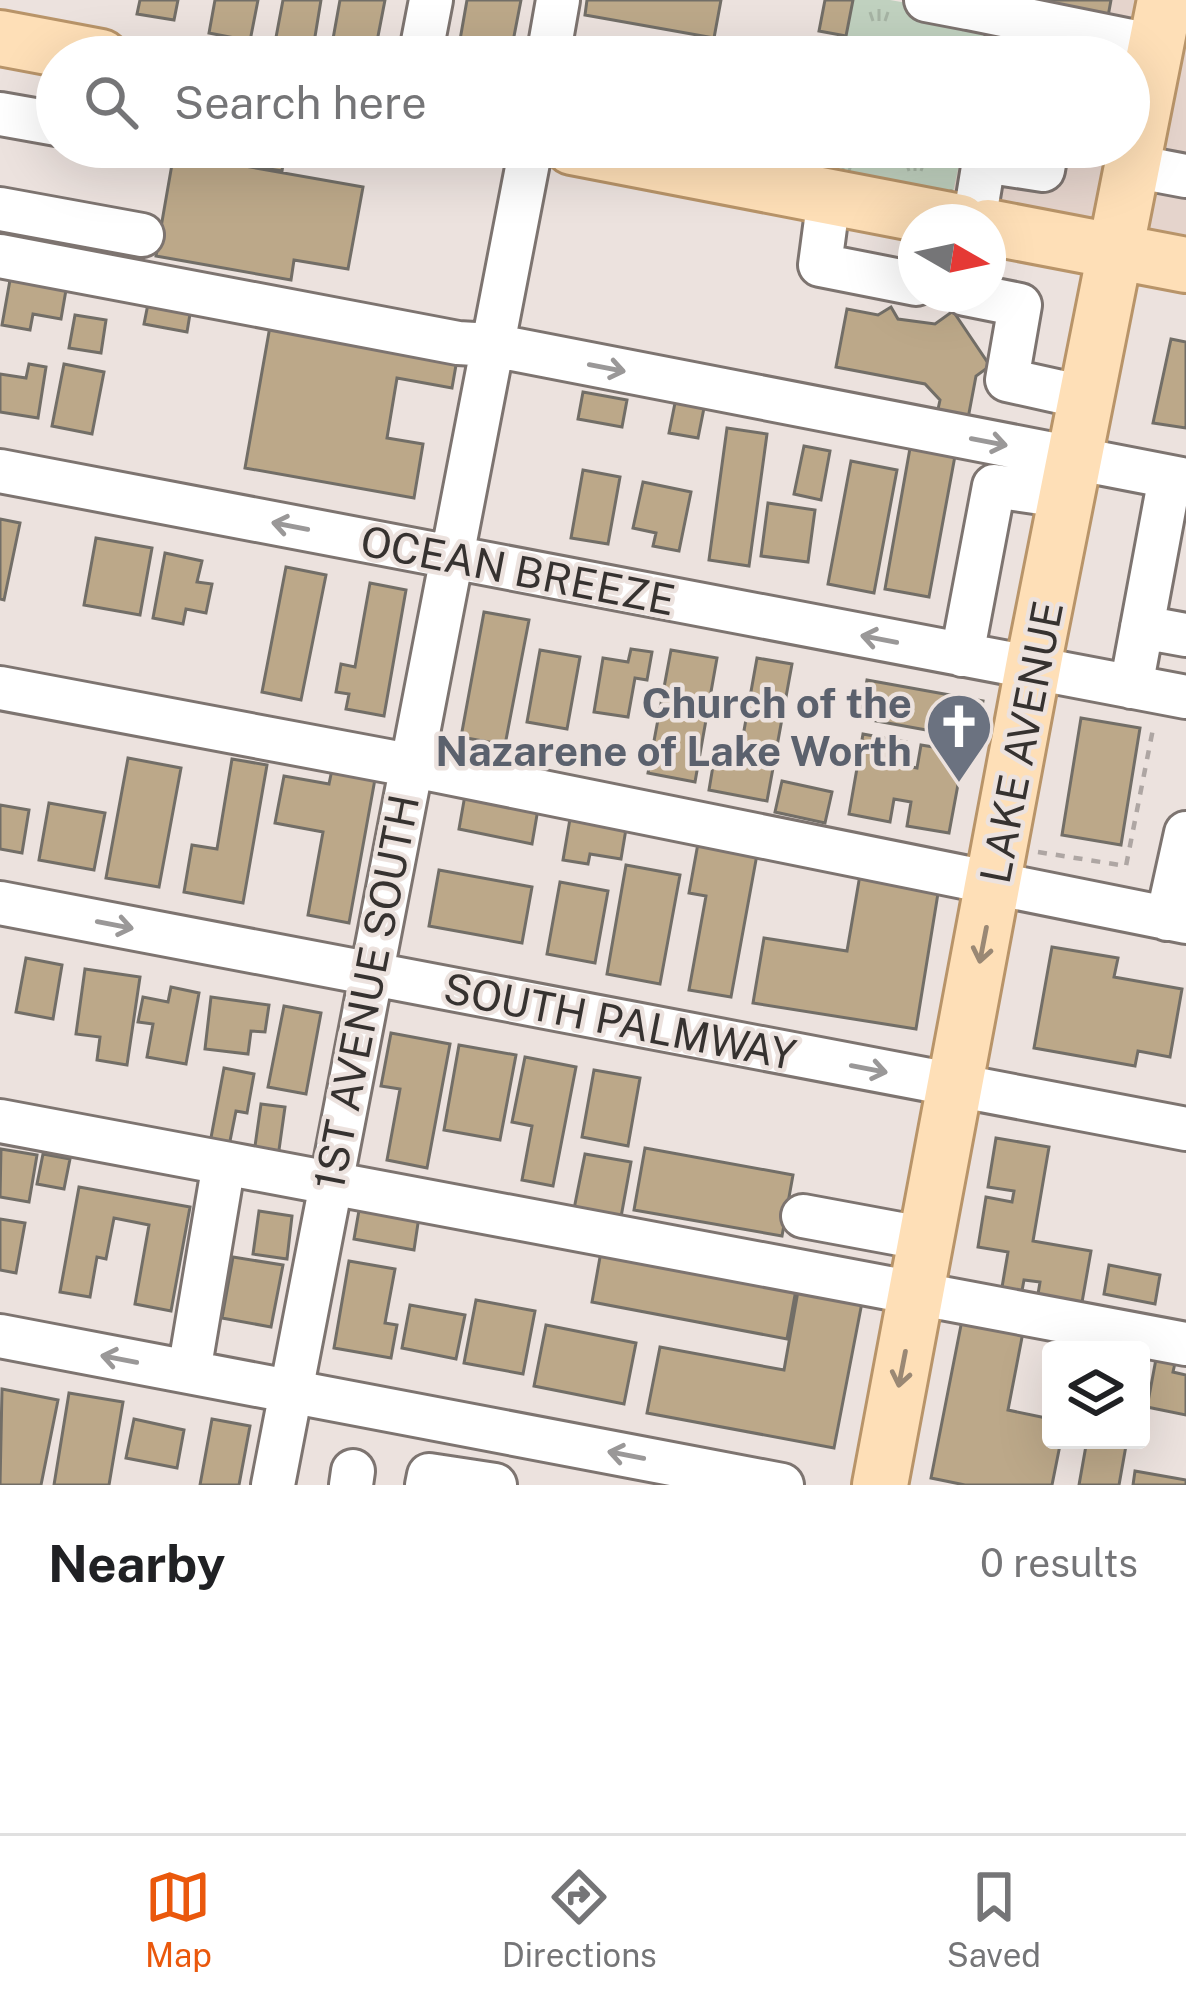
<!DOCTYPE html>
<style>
:root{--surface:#fff;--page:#f6f6f6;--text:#202124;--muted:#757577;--line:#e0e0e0;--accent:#ea580c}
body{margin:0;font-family:"Public Sans",sans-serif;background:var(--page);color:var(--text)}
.controls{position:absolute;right:36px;bottom:36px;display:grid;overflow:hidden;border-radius:12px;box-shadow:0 12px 48px #0002}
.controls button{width:108px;height:108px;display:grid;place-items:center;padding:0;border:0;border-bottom:3px solid var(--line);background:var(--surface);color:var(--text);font:60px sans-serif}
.compass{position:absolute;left:898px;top:204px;width:108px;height:108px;border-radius:50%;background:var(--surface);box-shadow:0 12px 48px #0002;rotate:99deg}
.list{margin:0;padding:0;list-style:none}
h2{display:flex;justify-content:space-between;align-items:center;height:156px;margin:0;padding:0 48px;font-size:51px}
h2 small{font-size:39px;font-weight:400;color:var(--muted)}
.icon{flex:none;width:66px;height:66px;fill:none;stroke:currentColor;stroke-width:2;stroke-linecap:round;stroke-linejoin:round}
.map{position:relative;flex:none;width:1186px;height:1485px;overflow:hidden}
.search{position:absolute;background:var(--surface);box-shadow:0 12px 48px #0002;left:36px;right:36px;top:36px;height:132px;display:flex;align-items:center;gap:30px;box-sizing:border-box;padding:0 42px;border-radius:66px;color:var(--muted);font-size:45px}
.sheet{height:348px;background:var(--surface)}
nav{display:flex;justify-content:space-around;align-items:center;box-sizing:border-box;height:168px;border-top:3px solid var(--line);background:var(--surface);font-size:33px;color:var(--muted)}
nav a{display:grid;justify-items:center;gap:6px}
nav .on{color:var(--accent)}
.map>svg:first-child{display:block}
</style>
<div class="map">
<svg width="1186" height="1485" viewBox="0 0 1186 1485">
<defs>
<pattern id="grass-tufts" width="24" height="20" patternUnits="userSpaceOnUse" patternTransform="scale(3)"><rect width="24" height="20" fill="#c0d1bf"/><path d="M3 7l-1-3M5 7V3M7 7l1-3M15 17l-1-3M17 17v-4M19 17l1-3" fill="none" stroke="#a6b4a4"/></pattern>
</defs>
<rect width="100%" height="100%" fill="#ece2de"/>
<path fill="#e5d4cc" d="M 851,0 L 923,6 L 925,0 L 1186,0 L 1186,236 L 822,169 L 826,147 L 1129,147 L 1129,57 L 841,57 Z"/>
<path fill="url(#grass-tufts)" d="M 853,0 L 890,0 L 986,17 L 981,57 L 842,57 Z
M 826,147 L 963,147 L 953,192 C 922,186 846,179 825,165 Z"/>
<path fill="#bca889" stroke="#726e67" stroke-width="3" d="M 140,0 L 178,0 L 174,20 L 137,14 Z
M 215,0 L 258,0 L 250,41 L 209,33 Z
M 283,0 L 321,0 L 312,55 L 274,48 Z
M 340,0 L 385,0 L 374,57 L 331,50 Z
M 467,0 L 521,0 L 510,57 L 457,57 Z
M 587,0 L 721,0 L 714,38 L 585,15 Z
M 825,0 L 853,0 L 846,36 L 819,31 Z
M 1034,0 L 1111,0 L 1107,22 Z
M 985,36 L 1024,43 L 1021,57 L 981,57 Z
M 175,147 L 201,147 L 199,158 L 363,187 L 348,269 L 294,260 L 291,280 L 156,256 Z
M 254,147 L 285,150 L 282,171 L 251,166 Z
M 10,280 L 66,290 L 61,319 L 33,314 L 30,330 L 2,325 Z
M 150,294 L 192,302 L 187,332 L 144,324 Z
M 891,307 L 898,319 L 935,324 L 953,311 L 990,366 L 976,376 L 966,429 L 935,423 L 940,400 L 925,384 L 836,367 L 847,309 L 878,315 Z
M 75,315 L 106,320 L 101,353 L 69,348 Z
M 272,315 L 459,348 L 452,388 L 397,378 L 387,438 L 423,444 L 414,498 L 245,468 Z
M 1171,339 L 1186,342 L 1186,428 L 1153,423 Z
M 29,364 L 46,367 L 38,418 L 0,412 L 0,374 L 26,378 Z
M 64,364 L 104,372 L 92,434 L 52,426 Z
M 583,392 L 627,400 L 622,427 L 578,419 Z
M 676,398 L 705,403 L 698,438 L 669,433 Z
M 727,428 L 767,434 L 749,566 L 709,560 Z
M 912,437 L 957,445 L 929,597 L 885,589 Z
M 804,446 L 830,451 L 821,500 L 794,494 Z
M 851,461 L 897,470 L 874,593 L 828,584 Z
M 583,470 L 620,477 L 608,544 L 571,538 Z
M 643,482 L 691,492 L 679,551 L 653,546 L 656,533 L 633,528 Z
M 768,503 L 815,510 L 808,562 L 761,556 Z
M 0,519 L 20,523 L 4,600 L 0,599 Z
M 96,538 L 152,548 L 140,615 L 84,605 Z
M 165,553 L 202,561 L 197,582 L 212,584 L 206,613 L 186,609 L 183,624 L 153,618 Z
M 286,567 L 326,575 L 301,700 L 262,692 Z
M 370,583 L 406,590 L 384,716 L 346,709 L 349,694 L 336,692 L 341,664 L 355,667 Z
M 484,612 L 529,620 L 505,745 L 461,737 Z
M 631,649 L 652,652 L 647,680 L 635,678 L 628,717 L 594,712 L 603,658 L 628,662 Z
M 540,650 L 580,657 L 567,729 L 527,722 Z
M 671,650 L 717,658 L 695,782 L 648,773 Z
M 757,658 L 792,664 L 767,801 L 709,790 L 714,760 L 738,764 Z
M 867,680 L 983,701 L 976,739 L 860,718 Z
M 1081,718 L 1140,728 L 1121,845 L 1062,835 Z
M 863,734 L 906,742 L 902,765 L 917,768 L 921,745 L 964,752 L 949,833 L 907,826 L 911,802 L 894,799 L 890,822 L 849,814 Z
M 128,758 L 181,768 L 159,887 L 106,878 Z
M 232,759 L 267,765 L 243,903 L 184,892 L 192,845 L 217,849 Z
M 334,760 L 377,768 L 349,923 L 308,915 L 323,832 L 275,823 L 284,776 L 329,784 Z
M 782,781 L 832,792 L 825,823 L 775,812 Z
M 465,795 L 538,809 L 532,844 L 459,829 Z
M 49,803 L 105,813 L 94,870 L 39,860 Z
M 0,805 L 29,810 L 22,853 L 0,849 Z
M 571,813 L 627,823 L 621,859 L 590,854 L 588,864 L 563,860 Z
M 699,838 L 758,849 L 731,997 L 689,990 L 706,896 L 689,893 Z
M 626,865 L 680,875 L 660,984 L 607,974 Z
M 861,869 L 940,881 L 916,1029 L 753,1003 L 764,938 L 847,951 Z
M 439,870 L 532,887 L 522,943 L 429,926 Z
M 560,882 L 608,891 L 595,963 L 547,954 Z
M 1052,947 L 1118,958 L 1114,977 L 1182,989 L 1170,1057 L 1138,1051 L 1135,1066 L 1034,1048 Z
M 26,958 L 62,965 L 53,1019 L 16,1012 Z
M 85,969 L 140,977 L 127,1065 L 97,1060 L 100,1037 L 76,1034 Z
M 171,987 L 199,993 L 186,1064 L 147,1057 L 153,1024 L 138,1022 L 143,997 L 168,1002 Z
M 211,997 L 269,1005 L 265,1032 L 251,1031 L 248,1054 L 205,1049 Z
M 284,1006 L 321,1013 L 306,1094 L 268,1087 Z
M 391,1033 L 450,1044 L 427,1168 L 387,1160 L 400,1089 L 381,1086 Z
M 459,1045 L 516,1055 L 500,1140 L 444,1130 Z
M 525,1057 L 576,1067 L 553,1186 L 522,1180 L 532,1126 L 512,1122 Z
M 224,1068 L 254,1074 L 247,1113 L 236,1111 L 229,1146 L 210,1143 Z
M 594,1070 L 640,1078 L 628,1146 L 582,1137 Z
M 261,1104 L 285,1107 L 278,1157 L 254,1153 Z
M 996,1138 L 1049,1147 L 1033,1241 L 1091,1251 L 1081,1308 L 1037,1300 L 1040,1282 L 1024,1280 L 1021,1296 L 1001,1293 L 1008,1252 L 978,1247 L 986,1197 L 1012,1202 L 1014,1191 L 988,1187 Z
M 645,1148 L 793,1175 L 782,1236 L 634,1210 Z
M 1,1149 L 37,1155 L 29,1202 L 0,1197 Z
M 43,1154 L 70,1159 L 64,1189 L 37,1184 Z
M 585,1154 L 631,1162 L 621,1217 L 574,1209 Z
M 79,1187 L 190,1207 L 171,1311 L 135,1304 L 149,1225 L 114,1218 L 106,1259 L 97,1257 L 90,1297 L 60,1292 Z
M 361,1199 L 420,1210 L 414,1250 L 354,1239 Z
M 259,1211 L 292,1216 L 287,1259 L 253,1254 Z
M 0,1219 L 25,1223 L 16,1273 L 0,1270 Z
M 602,1246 L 797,1284 L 787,1339 L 592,1302 Z
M 233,1257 L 283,1265 L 271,1327 L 222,1318 Z
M 349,1261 L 395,1269 L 385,1323 L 397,1325 L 391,1358 L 334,1348 Z
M 1109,1265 L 1160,1275 L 1155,1304 L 1104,1294 Z
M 800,1280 L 864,1292 L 834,1448 L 647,1413 L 660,1347 L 784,1370 Z
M 476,1300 L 535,1311 L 523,1374 L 464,1363 Z
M 410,1305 L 465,1315 L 456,1359 L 402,1348 Z
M 963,1315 L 1024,1327 L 1008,1410 L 1051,1419 L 1051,1440 L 1061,1440 L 1052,1485 L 965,1485 L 931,1478 Z
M 546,1325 L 636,1343 L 624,1404 L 534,1386 Z
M 1156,1359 L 1175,1363 L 1173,1372 L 1186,1375 L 1186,1415 L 1147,1407 Z
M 2,1389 L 58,1400 L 41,1485 L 0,1485 Z
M 69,1393 L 123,1402 L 109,1485 L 54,1485 Z
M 134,1419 L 184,1430 L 177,1468 L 126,1458 Z
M 212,1419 L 250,1426 L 239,1485 L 200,1485 Z
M 1087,1440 L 1127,1440 L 1119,1485 L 1079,1485 Z
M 1135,1471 L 1186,1480 L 1186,1485 L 1133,1485 Z"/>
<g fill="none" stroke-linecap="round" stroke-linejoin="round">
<defs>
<path id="minor" d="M 926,0 L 968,8
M 970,0 L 968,8 L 1156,46
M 420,57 L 431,0
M 548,57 L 558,0
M 0,114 L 57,124
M 1133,166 L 1186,176
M 829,197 L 820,265 L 916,284
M 0,209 L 142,235
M 974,222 L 984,161 L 1043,170 L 1047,147
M 0,256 L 458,343 L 492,345 L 1186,480
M 965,294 L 1020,305 L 1007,380 L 1088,398
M 0,471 L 1186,697
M 1142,627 L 1186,635
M 962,655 L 994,486 L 1069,497
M 1131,687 L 1170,477
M 0,688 L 409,765 L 1186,922
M 0,903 L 1186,1129
M 1167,919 L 1186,833
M 0,1121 L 224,1163
M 803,1216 L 927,1239
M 0,1336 L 782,1485
M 189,1372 L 224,1163 L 1186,1344
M 273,1485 L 531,147
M 351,1485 L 353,1471
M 427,1485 L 429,1475 L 495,1485"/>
<path id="major" d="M 0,38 L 101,57
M 572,147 L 960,222
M 988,227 L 1186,265
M 880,1485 L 1036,651 L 1165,0"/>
</defs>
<use href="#minor" stroke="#7d7470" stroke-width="48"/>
<use href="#major" stroke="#b89469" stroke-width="60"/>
<path stroke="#aea6a3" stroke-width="4.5" stroke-dasharray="9 9" stroke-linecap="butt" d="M 1038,852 L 1126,866 L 1153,729"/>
<use href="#minor" stroke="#fff" stroke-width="42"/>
<use href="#major" stroke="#fedfb7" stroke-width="54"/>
</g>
<defs><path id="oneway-shaft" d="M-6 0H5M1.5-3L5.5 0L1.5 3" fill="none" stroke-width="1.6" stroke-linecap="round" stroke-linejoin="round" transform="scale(3)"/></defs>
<g stroke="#9a9898">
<use href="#oneway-shaft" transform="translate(607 368) rotate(11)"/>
<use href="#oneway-shaft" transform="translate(989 442) rotate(11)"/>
<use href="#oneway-shaft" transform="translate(290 526) rotate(-169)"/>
<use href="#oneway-shaft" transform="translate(879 639) rotate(-169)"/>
<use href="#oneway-shaft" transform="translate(115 925) rotate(11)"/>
<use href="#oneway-shaft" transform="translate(869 1069) rotate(11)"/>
<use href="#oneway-shaft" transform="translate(119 1359) rotate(-169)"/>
<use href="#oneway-shaft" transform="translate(626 1455) rotate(-169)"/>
</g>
<g stroke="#9a8874">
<use href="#oneway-shaft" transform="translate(983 945) rotate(101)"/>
<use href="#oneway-shaft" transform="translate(902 1369) rotate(101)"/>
</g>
<defs>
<symbol id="church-pin" viewBox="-11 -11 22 30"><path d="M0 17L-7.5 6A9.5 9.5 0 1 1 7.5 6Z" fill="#6b7280" stroke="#ece2de"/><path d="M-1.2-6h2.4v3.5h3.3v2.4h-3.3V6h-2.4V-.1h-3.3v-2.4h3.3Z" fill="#fff"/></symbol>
</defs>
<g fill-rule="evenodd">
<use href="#church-pin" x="921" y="688" width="76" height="104"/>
</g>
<g text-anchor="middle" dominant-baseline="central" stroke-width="9" stroke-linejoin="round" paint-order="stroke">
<g font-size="42" fill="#363230" stroke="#ece2de">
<text transform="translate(518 570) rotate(11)">OCEAN BREEZE</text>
<text transform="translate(1021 742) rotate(-79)">LAKE AVENUE</text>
<text transform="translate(366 992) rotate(-79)">1ST AVENUE SOUTH</text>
<text transform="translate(620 1021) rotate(11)">SOUTH PALMWAY</text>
</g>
<g font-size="42" font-weight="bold" fill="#5b616d" stroke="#ece2de" text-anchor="end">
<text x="912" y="702">Church of the<tspan x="912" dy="48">Nazarene of Lake Worth</tspan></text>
</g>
</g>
</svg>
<div class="controls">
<button><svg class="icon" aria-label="layers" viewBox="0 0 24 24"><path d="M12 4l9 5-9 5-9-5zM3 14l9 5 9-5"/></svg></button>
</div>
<svg class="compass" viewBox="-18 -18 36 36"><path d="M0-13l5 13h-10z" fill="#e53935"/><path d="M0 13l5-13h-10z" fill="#757577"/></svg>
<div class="search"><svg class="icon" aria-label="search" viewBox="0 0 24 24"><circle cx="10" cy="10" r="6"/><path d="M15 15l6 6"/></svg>Search here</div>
</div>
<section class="sheet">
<h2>Nearby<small>0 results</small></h2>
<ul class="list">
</ul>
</section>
<nav>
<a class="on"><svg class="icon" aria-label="map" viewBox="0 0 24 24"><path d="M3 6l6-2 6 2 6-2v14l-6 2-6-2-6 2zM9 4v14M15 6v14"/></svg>Map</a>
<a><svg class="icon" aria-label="directions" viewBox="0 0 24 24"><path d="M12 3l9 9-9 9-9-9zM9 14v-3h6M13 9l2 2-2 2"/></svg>Directions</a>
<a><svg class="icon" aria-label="saved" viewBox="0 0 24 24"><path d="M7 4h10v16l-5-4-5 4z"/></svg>Saved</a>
</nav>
